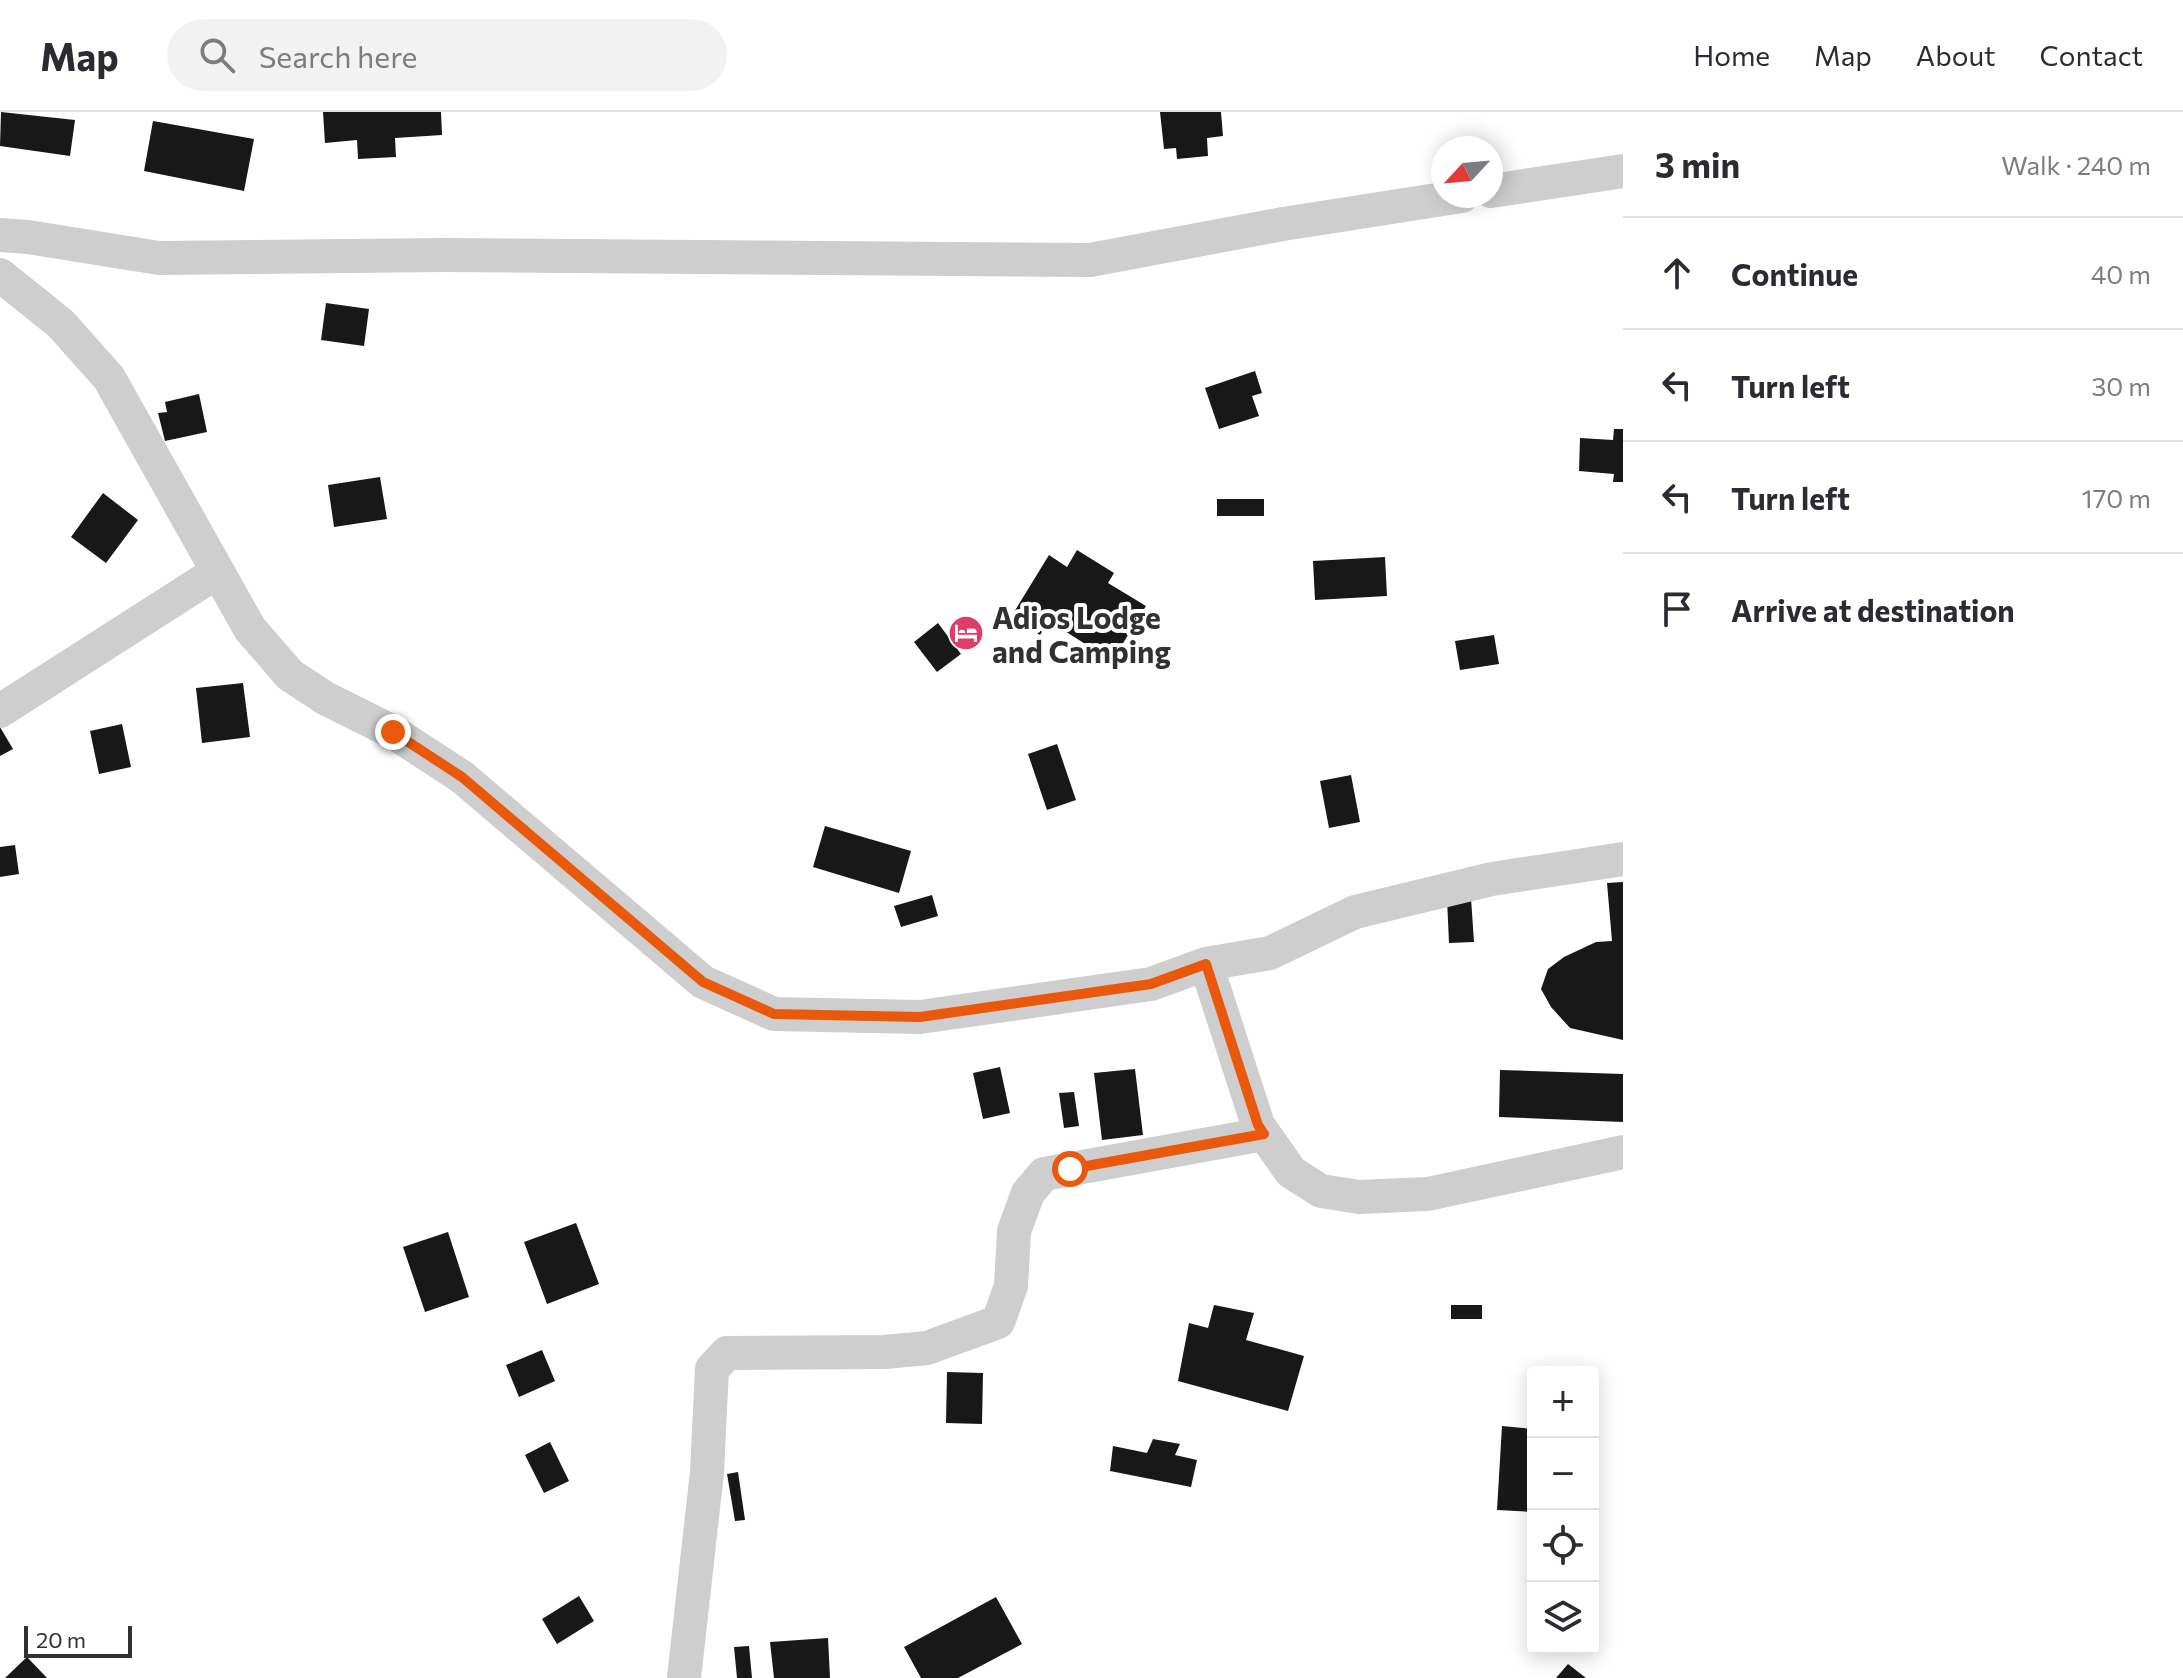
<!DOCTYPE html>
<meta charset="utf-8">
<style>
:root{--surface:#fff;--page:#f2f2f3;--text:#2b2b33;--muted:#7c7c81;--line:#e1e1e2}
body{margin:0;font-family:Commissioner,sans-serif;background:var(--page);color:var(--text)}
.controls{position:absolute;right:24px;bottom:24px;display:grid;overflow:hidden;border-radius:8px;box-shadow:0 4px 20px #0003}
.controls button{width:72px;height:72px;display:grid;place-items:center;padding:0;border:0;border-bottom:2px solid var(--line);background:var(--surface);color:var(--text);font:40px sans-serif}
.compass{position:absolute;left:1431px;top:24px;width:72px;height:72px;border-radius:50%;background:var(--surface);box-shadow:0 4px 20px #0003;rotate:244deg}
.scale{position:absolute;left:24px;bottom:20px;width:108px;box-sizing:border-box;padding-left:8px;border:4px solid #313131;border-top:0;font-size:22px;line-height:28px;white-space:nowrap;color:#313131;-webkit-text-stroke:6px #fff;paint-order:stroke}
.stop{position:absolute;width:24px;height:24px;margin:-18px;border:6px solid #ea580c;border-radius:50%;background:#fff}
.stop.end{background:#ea580c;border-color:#fff;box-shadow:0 2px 8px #0008}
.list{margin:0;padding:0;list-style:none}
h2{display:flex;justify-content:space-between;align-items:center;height:104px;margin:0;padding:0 32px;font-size:34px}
h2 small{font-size:26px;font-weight:400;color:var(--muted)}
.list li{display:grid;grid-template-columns:52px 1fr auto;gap:24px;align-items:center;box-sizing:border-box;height:112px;padding:0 32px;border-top:2px solid var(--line)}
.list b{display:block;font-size:30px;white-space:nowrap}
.list em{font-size:26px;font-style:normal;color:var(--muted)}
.icon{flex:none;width:44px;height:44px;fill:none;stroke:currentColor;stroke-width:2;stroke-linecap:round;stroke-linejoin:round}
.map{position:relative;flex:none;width:1623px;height:1566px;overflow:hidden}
header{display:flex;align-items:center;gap:48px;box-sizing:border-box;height:112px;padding:0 40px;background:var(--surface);border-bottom:2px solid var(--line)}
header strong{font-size:38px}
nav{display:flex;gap:44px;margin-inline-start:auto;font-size:28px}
.search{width:560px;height:72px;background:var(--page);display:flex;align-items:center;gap:20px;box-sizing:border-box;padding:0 28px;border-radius:44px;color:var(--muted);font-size:30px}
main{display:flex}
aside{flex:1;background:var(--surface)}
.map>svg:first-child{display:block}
</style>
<header>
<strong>Map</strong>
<div class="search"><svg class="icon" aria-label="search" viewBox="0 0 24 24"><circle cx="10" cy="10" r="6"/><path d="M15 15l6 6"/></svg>Search here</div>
<nav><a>Home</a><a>Map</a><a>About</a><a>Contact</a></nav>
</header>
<main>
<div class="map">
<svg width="1623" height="1566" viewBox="0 0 1623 1566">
<rect width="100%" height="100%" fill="#fff"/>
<path fill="#181818" d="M 1,0 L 75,8 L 70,44 L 0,34 Z
M 323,0 L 441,0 L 442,23 L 395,26 L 396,45 L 358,47 L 357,28 L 325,31 Z
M 1160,0 L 1221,0 L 1223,24 L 1207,26 L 1208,44 L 1177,47 L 1176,36 L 1164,37 Z
M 153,9 L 254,27 L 244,79 L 144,59 Z
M 326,191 L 369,197 L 364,234 L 321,228 Z
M 1255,259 L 1262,281 L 1252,284 L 1259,304 L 1219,317 L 1205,276 Z
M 199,282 L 207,320 L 165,329 L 158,301 L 167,300 L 165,290 Z
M 1614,317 L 1623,317 L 1623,370 L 1613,370 L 1614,362 L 1579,359 L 1580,326 L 1613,328 Z
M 380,365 L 387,407 L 334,415 L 328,373 Z
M 103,381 L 138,408 L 106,451 L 71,425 Z
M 1217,387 L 1264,387 L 1264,404 L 1217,404 Z
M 1077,438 L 1114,461 L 1108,471 L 1146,494 L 1112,549 L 1049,509 L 1040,523 L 1011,505 L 1049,443 L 1067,455 Z
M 1385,445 L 1387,484 L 1315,488 L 1313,449 Z
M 938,511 L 961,542 L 937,560 L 914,530 Z
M 1494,523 L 1499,552 L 1460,558 L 1455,529 Z
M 243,571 L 250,625 L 202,631 L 196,576 Z
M 122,612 L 131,655 L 99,662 L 90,619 Z
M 0,615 L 13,637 L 0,644 Z
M 1057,632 L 1076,688 L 1047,698 L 1028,642 Z
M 1351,663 L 1360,710 L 1329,716 L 1320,669 Z
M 825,714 L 911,739 L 899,781 L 813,755 Z
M 15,733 L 19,762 L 0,765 L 0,735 Z
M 1623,770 L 1623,928 L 1570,916 L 1551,895 L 1541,877 L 1548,857 L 1564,845 L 1596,830 L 1612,829 L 1607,771 Z
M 932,783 L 938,804 L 901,815 L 894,794 Z
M 1471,786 L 1474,830 L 1449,831 L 1447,787 Z
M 1000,955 L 1010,1001 L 983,1007 L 973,961 Z
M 1135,957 L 1143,1023 L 1102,1028 L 1094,961 Z
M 1500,958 L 1623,962 L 1623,1010 L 1499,1005 Z
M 1074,980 L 1079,1014 L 1064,1016 L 1059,981 Z
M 576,1111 L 599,1172 L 547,1192 L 524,1130 Z
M 448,1120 L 469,1185 L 425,1200 L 403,1135 Z
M 1214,1193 L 1254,1201 L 1246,1228 L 1304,1244 L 1288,1299 L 1178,1269 L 1189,1211 L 1208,1216 Z
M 1451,1193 L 1482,1193 L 1482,1207 L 1451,1207 Z
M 542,1238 L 555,1269 L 519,1285 L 506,1253 Z
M 947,1260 L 983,1261 L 982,1312 L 946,1311 Z
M 1502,1314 L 1533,1317 L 1533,1400 L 1497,1398 Z
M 1153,1327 L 1180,1332 L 1175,1343 L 1197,1348 L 1191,1375 L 1110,1359 L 1113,1334 L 1147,1341 Z
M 550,1330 L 569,1369 L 544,1381 L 525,1343 Z
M 738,1360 L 745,1408 L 735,1409 L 727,1362 Z
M 579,1484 L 594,1509 L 557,1532 L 542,1507 Z
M 996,1485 L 1022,1532 L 958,1566 L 921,1566 L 904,1535 Z
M 828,1526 L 830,1566 L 774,1566 L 770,1530 Z
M 749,1534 L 752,1566 L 737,1566 L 734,1535 Z
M 27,1545 L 47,1566 L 5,1566 Z
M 1568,1552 L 1586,1566 L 1556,1566 Z"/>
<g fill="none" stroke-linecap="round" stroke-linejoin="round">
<path stroke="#cecece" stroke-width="34" d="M 1491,79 L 1623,59
M 0,123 L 28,125 L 159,146 L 444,143 L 1090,148 L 1283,112 L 1462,84
M 0,163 L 61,212 L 109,266 L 250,517 L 290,563 L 325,586 L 393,620 L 462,665 L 703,870 L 774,902 L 920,905 L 1151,872 L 1206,852 L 1270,841 L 1355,800 L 1492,767 L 1623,747
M 0,599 L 217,460
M 1206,852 L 1258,1013 L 1291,1060 L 1321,1079 L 1359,1085 L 1428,1082 L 1623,1040
M 684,1566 L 707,1360 L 712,1257 L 727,1241 L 885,1240 L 927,1236 L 998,1210 L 1011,1174 L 1014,1119 L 1028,1081 L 1044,1062 L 1264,1022"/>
</g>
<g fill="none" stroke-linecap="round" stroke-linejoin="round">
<path stroke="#ea580c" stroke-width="10" d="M 393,620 L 462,665 L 703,870 L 774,902 L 920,905 L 1151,872 L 1206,852 L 1258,1013 L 1264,1022 L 1070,1057"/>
</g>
<defs>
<symbol id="hotel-disc" viewBox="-11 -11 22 22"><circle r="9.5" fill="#de3d6a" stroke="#fff"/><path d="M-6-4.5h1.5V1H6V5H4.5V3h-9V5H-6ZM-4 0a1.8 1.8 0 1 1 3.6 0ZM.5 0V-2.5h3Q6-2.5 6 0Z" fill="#fff"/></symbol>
</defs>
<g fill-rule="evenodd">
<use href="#hotel-disc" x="946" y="501" width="40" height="40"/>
</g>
<g text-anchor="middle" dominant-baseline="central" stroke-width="8" stroke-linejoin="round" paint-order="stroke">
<g font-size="30" font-weight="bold" fill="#313131" stroke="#fff" text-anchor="start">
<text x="992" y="504">Adios Lodge<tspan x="992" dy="34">and Camping</tspan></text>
</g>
</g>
</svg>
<div class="controls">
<button>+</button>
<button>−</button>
<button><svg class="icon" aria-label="locate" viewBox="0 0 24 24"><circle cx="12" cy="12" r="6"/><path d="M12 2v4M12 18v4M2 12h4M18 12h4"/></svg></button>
<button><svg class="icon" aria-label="layers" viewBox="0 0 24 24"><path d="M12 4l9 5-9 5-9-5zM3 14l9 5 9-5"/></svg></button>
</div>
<svg class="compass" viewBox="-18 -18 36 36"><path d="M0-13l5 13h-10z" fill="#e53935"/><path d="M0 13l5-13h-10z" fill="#7c7c81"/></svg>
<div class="scale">20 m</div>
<div class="stop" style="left:1070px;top:1057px"></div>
<div class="stop end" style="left:393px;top:620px"></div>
</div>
<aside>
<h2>3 min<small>Walk · 240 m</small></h2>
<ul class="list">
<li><svg class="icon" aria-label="ahead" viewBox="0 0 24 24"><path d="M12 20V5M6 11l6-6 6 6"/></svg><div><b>Continue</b></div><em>40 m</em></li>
<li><svg class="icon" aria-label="left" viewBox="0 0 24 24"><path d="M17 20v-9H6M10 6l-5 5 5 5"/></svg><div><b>Turn left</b></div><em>30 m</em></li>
<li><svg class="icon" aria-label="left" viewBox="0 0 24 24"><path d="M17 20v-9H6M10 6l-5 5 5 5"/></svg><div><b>Turn left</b></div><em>170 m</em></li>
<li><svg class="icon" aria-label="arrive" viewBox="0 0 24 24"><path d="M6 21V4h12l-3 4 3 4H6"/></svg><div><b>Arrive at destination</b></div></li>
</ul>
</aside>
</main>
